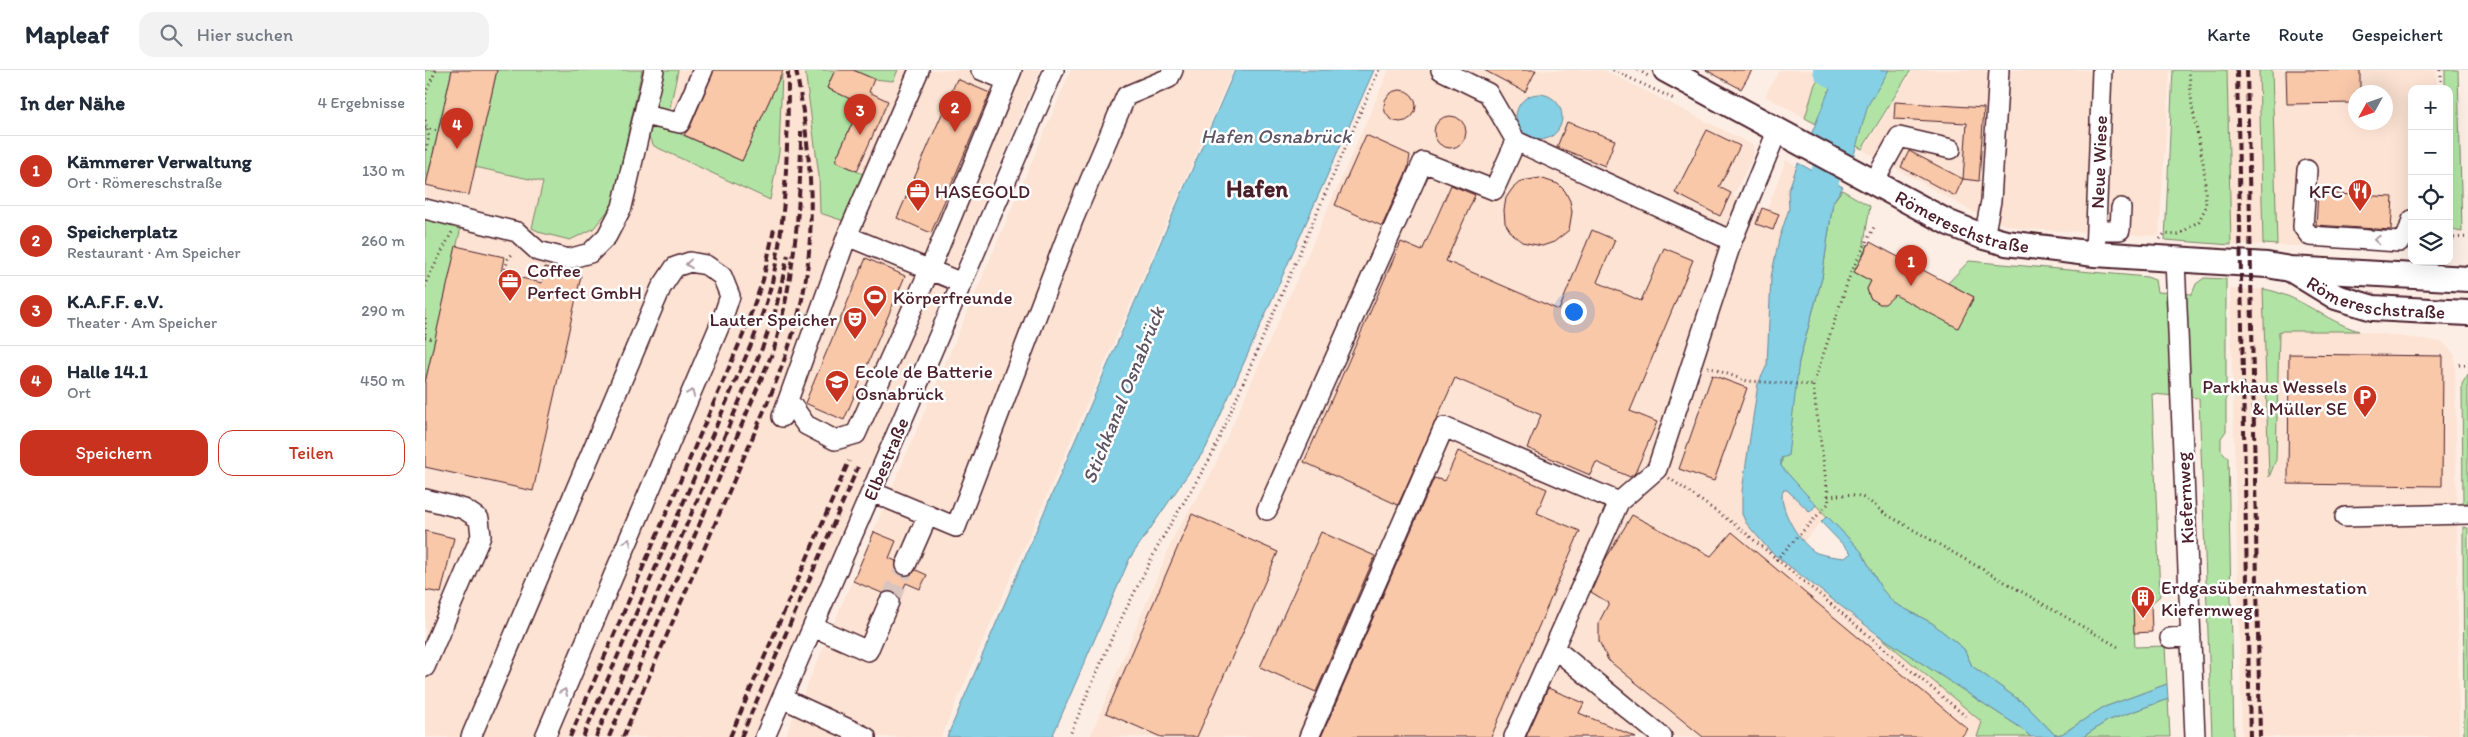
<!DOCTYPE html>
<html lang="de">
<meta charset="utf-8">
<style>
:root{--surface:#fff;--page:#f2f2f3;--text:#1f2937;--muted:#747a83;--line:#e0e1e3;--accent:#c8321e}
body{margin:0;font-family:Itim,sans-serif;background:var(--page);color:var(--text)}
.controls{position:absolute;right:15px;top:15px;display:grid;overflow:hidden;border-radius:10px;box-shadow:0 5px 20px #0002}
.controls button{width:45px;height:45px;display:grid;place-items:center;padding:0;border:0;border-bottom:1px solid var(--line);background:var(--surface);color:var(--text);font:25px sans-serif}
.compass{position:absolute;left:1923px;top:15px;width:45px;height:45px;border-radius:50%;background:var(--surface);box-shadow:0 5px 20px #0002;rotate:230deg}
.you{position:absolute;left:1148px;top:241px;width:18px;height:18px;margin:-12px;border:4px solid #fff;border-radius:50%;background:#1a73e8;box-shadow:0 0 0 8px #1a73e833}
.badge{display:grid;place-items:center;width:32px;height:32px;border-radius:50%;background:var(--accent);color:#fff;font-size:16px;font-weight:700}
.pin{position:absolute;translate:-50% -41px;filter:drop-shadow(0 1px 2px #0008)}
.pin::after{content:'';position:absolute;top:26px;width:18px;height:15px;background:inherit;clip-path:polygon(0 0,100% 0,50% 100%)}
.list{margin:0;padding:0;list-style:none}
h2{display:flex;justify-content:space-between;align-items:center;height:65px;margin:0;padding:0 20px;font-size:21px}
h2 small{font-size:16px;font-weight:400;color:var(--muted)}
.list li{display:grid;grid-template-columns:32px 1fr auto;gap:15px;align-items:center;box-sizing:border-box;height:70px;padding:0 20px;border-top:1px solid var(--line)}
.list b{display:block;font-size:19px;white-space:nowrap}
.list p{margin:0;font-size:16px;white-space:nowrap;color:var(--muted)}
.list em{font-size:16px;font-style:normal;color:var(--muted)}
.actions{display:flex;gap:10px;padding:15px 20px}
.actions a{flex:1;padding:11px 0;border:1px solid var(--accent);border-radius:15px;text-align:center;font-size:18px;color:var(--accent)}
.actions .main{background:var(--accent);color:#fff}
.icon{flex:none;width:28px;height:28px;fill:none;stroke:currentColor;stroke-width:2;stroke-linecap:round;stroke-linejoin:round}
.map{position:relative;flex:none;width:2043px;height:667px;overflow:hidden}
header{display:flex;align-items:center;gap:30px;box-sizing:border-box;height:70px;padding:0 25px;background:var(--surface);border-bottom:1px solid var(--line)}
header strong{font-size:24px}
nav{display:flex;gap:28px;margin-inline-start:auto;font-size:18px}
.search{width:350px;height:45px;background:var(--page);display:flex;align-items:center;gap:12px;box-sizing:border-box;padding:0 18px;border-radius:15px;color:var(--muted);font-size:19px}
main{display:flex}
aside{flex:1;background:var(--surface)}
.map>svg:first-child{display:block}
</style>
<header>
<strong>Mapleaf</strong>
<div class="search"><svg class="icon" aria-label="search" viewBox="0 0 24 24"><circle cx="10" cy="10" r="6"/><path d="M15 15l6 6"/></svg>Hier suchen</div>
<nav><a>Karte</a><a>Route</a><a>Gespeichert</a></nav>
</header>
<main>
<aside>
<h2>In der Nähe<small>4 Ergebnisse</small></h2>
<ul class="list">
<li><span class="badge">1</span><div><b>Kämmerer Verwaltung</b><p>Ort · Römereschstraße</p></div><em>130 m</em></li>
<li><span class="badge">2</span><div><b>Speicherplatz</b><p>Restaurant · Am Speicher</p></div><em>260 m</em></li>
<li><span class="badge">3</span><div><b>K.A.F.F. e.V.</b><p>Theater · Am Speicher</p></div><em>290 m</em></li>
<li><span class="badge">4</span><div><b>Halle 14.1</b><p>Ort</p></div><em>450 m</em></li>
</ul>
<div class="actions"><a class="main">Speichern</a><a>Teilen</a></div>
</aside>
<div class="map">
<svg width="2043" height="667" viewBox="0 0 2043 667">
<rect width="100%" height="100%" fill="#fdeee5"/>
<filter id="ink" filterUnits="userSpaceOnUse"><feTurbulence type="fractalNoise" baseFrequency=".02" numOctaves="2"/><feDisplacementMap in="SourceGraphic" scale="10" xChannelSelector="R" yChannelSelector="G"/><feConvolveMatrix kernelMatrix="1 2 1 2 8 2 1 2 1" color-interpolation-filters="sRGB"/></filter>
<g filter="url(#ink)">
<path fill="#fce3d3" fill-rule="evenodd" d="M 0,0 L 380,0 L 394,106 L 395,143 L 440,105 L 410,91 L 402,18 L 410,0 L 428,0 L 449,9 L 468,11 L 473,0 L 615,0 L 328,667 L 0,667 Z
M 646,0 L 808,0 L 516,667 L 360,667 Z
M 964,0 L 1179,0 L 1328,75 L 1329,85 L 1308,126 L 1342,140 L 1361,90 L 1445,136 L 1439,173 L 1443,175 L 1445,172 L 1549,227 L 1438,424 L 1402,446 L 1361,491 L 1558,652 L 1552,667 L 665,667 L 751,462 L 785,406 Z
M 1354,0 L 1399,0 L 1390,14 L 1380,48 L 1340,26 Z
M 1488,0 L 1745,0 L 1734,166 L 1599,159 L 1579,154 L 1557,147 L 1438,80 Z
M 1802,0 L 1834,0 L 1838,174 L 1806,175 Z
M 1847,0 L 2011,0 L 2012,19 L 1987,19 L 1987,166 L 1982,181 L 1852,175 ZM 1930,22 L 1960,22 L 1960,52 L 1930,52 Z
M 1805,219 L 1838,219 L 1844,406 L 1851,390 L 1853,260 L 1934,261 L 2018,272 L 2030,285 L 2034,667 L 1817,667 Z"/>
<path fill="#b1e4a4" stroke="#7e8268" d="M 0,0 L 27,0 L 1,115 L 0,115 Z
M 72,0 L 217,0 L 187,136 L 168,159 L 145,170 L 117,163 L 107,158 L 118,112 L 50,97 Z
M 238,0 L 253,0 L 244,42 L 236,40 L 231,34 Z
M 380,0 L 410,0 L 402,18 L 436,34 L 410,91 L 440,105 L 419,151 L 395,143 L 394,106 Z
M 428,0 L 473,0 L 468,11 L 449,9 Z
M 1399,0 L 1486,0 L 1437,79 L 1380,48 L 1390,14 Z
M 1748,0 L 1802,0 L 1806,175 L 1740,170 Z
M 1834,0 L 1847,0 L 1852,175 L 1838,174 Z
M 2020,0 L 2033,0 L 2037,162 L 2027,160 L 2024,118 L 2024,19 L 2020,19 Z
M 357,2 L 354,82 L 345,130 L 229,76 L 223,66 L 225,59 L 230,56 L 244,59 L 317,91 Z
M 1417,120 L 1445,136 L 1439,173 L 1443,175 L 1429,202 L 1446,211 L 1442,219 L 1445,228 L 1455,234 L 1468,223 L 1533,257 L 1549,227 L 1523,213 L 1544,191 L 1722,207 L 1730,210 L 1732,222 L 1767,224 L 1771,214 L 1779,208 L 1801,209 L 1801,361 L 1796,368 L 1796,380 L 1803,388 L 1809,667 L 1787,667 L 1774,328 L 1727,324 L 1735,526 L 1726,534 L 1708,535 L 1710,577 L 1740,576 L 1742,614 L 1677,638 L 1637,664 L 1630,665 L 1601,635 L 1547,596 L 1539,579 L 1507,553 L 1469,533 L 1456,519 L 1436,481 L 1370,414 L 1356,396 L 1374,291 L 1397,208 L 1408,132 Z
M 0,149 L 36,157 L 0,313 Z
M 1838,219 C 1873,224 1900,251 1934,261 L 1854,261 L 1851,390 L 1844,407 Z
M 2043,304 L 2043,433 L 2038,433 L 2037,314 Z
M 2038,457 L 2043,458 L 2043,667 L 2039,667 Z
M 1452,564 L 1593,656 L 1606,667 L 1552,667 L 1557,652 Z
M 1743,629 L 1745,667 L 1658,667 L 1682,651 Z"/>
<path fill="#85d0e4" stroke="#6d899a" d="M 810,0 L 949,0 L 781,378 L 705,488 L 627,667 L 522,667 Z
M 1412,0 L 1464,0 L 1443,35 L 1425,99 L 1382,75 Z
M1091 47a23 23 0 1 1 46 0a23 23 0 1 1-46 0Z
M 1373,93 L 1418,117 L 1408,132 L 1397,208 L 1374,291 L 1363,386 L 1356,388 L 1356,396 L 1391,435 L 1385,442 L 1362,420 L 1358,420 C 1352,437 1376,476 1392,483 C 1401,486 1411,487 1420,488 L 1426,483 L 1396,452 L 1402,446 L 1436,481 L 1456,518 L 1469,533 L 1507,553 L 1539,579 L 1547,596 L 1601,635 L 1630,665 L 1637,664 L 1677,638 L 1742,614 L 1743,629 L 1682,651 L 1658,667 L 1606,667 L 1593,656 L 1452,564 L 1346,482 L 1321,453 L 1317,444 L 1317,421 L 1333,314 L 1342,295 L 1346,207 L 1354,169 L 1364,139 L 1363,122 Z"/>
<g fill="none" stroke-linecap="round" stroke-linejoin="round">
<path stroke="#85d0e4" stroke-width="30" d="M 1403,0 L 1431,14
M 1388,147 L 1422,33 L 1440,0"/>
</g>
<path fill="#f9c8a9" stroke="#4a1f2b" d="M 27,0 L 72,0 L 44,125 L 1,115 Z
M 289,0 L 358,0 L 317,91 L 259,65 L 265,57 Z
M 410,0 L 428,0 L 449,9 L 444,22 L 463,31 L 432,101 L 410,91 L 436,34 L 402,18 Z
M 1059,0 L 1111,0 L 1100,22 Z
M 1281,0 L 1327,0 L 1316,19 Z
M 1861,0 L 1935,0 L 1935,22 L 1930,22 L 1930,33 L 1862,34 Z
M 532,9 L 565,23 L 506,163 L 472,148 Z
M959 36a16 16 0 1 1 32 0a16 16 0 1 1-32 0Z
M 1470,32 L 1559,38 L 1554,111 L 1538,109 L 1542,53 L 1469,49 Z
M1009 62a16 16 0 1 1 32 0a16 16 0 1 1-32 0Z
M 1142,52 L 1190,70 L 1180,96 L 1132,77 Z
M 1282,60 L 1315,76 L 1294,117 L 1306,123 L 1295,146 L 1250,123 Z
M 941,65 L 985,85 L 983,98 L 957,156 L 910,135 Z
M 1484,81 L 1538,109 L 1530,126 L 1476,97 Z
M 1115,108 L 1133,114 L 1140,121 L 1145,131 L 1147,142 L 1144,160 L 1129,172 L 1117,176 L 1097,172 L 1087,164 L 1080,153 L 1079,140 L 1081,128 L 1087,119 L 1096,111 Z
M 1026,115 L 1050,125 L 1021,191 L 1134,240 L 1167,160 L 1190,170 L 1172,212 L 1216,231 L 1239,178 L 1268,190 L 1205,341 L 1232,352 L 1210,403 L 1205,407 L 1171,392 L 1165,405 L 1102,378 L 1116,345 L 1030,308 L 973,435 L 879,392 L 976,172 L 997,181 Z
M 1893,123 L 1968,127 L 1966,160 L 1891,155 Z
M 1337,138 L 1354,144 L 1348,160 L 1331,154 Z
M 1445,172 L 1549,227 L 1533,258 L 1470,225 L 1460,234 L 1455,234 L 1445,228 L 1442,219 L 1446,211 L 1429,202 Z
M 31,176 L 79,187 L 76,203 L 117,213 L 120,197 L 156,206 L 108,421 L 0,397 L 0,313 Z
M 441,188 L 480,206 L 419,350 L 380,333 Z
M 1864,284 L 2018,286 L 2017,416 L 1863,414 Z
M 1287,305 L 1322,318 L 1289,411 L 1254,399 Z
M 1033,381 L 1122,419 L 1112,443 L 1155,461 L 1066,667 L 896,667 L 1009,408 L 1020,411 Z
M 767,444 L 853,482 L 772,667 L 736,667 L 681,643 Z
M 1207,445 L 1286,486 L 1307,462 L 1543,659 L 1536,667 L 1278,667 L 1183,590 L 1174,571 L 1174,552 L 1184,533 L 1166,522 L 1180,490 Z
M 0,461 L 29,468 L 16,523 L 0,520 Z
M 449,462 L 471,471 L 464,488 L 471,491 L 472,502 L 482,506 L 491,500 L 502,505 L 495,519 L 481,513 L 474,528 L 468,522 L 457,523 L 428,511 Z
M 896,462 L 950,486 L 891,622 L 835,597 Z
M 1726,534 L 1727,562 L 1709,563 L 1708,535 Z
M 1123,618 L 1159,633 L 1154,643 L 1211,667 L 1101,667 Z"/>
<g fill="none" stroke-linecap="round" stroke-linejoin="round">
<path stroke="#d9c5c0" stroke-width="19" stroke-dasharray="19 9" stroke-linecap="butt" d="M 464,532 L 481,495"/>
<defs>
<path id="minor" d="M 556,0 L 583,11
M 1016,0 L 1063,23 L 1091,71
M 219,45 L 255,53 L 278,0
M 1882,100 L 1878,157 L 1885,166 L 1974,172 L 1982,166 L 1987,150
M 1449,112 L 1474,67 L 1526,79
M 0,139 L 92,162 L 113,181 L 143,189 L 165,183 L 182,166 L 197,137 L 229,0
M 1671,160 L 1695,160 L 1696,138
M 422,166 L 537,213
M 1559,167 L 1566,131 L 1574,0
M 1670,184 L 1677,0
M 1750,190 L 1770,667
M 364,331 L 381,355 L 410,370 L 431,364 L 505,199 L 587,0
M 357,347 L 422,166 L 494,0
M 447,422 L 531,457 L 648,150 L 701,26 L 744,8 L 748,0
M 0,429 L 39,439 L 54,449 L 56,466 L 0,597
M 842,440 L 998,92 L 1069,120 L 1091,71 L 1307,171
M 1920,447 L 2043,444
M 481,495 L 503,445
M 389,557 L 443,581 L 464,532
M 1745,568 L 1766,566
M 1129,578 L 1237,667
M 357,628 L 441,667
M 46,667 L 236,218 L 250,197 L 265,192 L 281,195 L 297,206 L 305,226 L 297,250 L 120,667
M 340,667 L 629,0
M 884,667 L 1019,357 L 1194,432
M 1089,667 L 1194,432 L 1232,399 L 1307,171 L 1353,59"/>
<g id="major">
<path id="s1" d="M 1241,0 L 1524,153 L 1559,167 L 1581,173 L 1670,184 L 1842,195 L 1865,199 L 2043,209"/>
<path id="s2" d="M 1867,200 L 1911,227 L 1948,238 L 2043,243"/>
</g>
</defs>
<use href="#minor" stroke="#4a1f2b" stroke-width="22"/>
<use href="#major" stroke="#4a1f2b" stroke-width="28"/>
<path stroke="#4a1f2b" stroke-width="3" stroke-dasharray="1 4" stroke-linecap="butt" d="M 1188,0 L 1251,30
M 1213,0 L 1223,6
M 2016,0 L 2016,19
M 0,24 L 11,0
M 0,34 L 1,23
M 0,50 L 4,67 L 0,83
M 0,58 L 13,61
M 2024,168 L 2043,167
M 1735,169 L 1739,164 L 1753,165 L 1774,151 L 1781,137 L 1779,97 L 1767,36 L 1764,0
M 79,204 L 83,189 L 89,182
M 0,217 L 2,210 L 27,162
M 0,248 L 0,266
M 0,267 L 10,270
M 2034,295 L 2043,295
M 1283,297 L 1322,311 L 1388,315
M 1244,408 L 1312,456 L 1544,649
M 1403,426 C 1434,423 1435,423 1459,443 L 1695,578
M 1351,490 L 1404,433 L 1388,315 L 1426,202 L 1449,157
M 644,667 L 689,563 L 735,472 L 786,387 L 954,0"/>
<use href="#minor" stroke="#fff" stroke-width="19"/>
<use href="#major" stroke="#fff" stroke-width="24"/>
<path stroke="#4a1f2b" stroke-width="4" stroke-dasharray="8 4" stroke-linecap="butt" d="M 1812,0 L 1825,667
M 1822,0 L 1835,667
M 145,667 L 318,265 L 338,210 L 349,159
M 158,667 L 328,270 C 335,251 342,232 347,212 C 362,149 363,65 363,0
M 171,667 L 338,276 L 350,242 L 363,185
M 184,667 L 349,279 C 369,208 376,135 376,61
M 198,667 C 235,581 272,495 309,410 C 339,339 375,269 383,192 C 390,126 383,65 371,0
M 305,667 L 424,391
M 316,667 L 433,397"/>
</g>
<defs><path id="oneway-chevron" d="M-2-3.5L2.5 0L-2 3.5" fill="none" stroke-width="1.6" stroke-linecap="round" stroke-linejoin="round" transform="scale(1.25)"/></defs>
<g stroke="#ae9aa0">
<use href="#oneway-chevron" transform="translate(1952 170) rotate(-176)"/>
<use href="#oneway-chevron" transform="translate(264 194) rotate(174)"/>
<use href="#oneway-chevron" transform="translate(266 323) rotate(-67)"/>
<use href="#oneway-chevron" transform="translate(203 472) rotate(-67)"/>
<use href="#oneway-chevron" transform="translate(139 622) rotate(-67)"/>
</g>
</g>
<defs>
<symbol id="office-pin" viewBox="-11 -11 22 30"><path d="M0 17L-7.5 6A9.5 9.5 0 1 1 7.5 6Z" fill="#c8321e" stroke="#fff"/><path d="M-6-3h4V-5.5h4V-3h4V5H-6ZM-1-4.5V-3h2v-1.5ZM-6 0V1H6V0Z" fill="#fff"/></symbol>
<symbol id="restaurant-pin" viewBox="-11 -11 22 30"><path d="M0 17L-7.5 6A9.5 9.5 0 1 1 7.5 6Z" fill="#c8321e" stroke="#fff"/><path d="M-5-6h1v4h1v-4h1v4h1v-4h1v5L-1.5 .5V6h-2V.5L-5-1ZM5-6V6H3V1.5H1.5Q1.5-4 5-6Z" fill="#fff"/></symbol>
<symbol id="stadium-pin" viewBox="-11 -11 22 30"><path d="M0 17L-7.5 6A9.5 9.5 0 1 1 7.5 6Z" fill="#c8321e" stroke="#fff"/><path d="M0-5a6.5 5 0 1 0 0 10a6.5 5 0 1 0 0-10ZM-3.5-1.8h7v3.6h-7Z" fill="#fff"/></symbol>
<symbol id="theatre-pin" viewBox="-11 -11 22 30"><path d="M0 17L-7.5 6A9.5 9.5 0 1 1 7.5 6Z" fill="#c8321e" stroke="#fff"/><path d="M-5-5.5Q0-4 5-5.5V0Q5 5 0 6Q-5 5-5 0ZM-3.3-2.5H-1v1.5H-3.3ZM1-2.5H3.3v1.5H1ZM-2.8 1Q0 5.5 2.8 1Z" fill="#fff"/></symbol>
<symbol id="school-pin" viewBox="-11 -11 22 30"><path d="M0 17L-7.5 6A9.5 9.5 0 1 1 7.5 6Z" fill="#c8321e" stroke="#fff"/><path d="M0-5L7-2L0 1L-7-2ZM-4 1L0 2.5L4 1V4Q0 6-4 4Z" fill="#fff"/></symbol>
<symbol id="parking-pin" viewBox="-11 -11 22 30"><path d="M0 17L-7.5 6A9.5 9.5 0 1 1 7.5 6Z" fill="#c8321e" stroke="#fff"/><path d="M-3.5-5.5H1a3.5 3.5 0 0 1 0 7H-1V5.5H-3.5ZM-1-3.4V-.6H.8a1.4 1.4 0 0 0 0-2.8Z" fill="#fff"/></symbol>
<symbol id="building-pin" viewBox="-11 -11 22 30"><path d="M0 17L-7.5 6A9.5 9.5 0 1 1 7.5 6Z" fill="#c8321e" stroke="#fff"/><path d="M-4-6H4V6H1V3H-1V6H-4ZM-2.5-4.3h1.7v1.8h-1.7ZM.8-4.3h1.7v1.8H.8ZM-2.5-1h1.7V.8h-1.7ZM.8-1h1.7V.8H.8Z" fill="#fff"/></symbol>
</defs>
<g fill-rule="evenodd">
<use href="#office-pin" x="479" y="107" width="28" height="38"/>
<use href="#restaurant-pin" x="1921" y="107" width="28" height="38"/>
<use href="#office-pin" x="71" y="197" width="28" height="38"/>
<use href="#stadium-pin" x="436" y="213" width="28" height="38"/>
<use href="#theatre-pin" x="416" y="235" width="28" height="38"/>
<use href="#school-pin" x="398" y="298" width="28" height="38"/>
<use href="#parking-pin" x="1926" y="313" width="28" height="38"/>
<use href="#building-pin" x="1704" y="514" width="28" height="38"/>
</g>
<g text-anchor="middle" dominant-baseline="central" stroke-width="5" stroke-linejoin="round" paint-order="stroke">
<g font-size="19" fill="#4a1f2b" stroke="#fff">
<text transform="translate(1674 92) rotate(-88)">Neue Wiese</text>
<text stroke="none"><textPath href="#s1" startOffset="334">Römereschstraße</textPath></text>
<text stroke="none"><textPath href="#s2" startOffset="91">Römereschstraße</textPath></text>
<text transform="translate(461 389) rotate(-67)">Elbestraße</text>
<text transform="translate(1760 428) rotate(-93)">Kiefernweg</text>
</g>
<g font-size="19" fill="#4a1f2b" stroke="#fff" text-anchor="start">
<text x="510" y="121">HASEGOLD</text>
<text x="1918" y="121" text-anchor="end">KFC</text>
<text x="102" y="200">Coffee<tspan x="102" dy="22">Perfect GmbH</tspan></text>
<text x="468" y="227">Körperfreunde</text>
<text x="412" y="249" text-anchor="end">Lauter Speicher</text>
<text x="430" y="301">Ecole de Batterie<tspan x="430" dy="22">Osnabrück</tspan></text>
<text x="1922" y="316" text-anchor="end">Parkhaus Wessels<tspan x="1922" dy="22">&amp; Müller SE</tspan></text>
<text x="1736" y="517">Erdgasübernahmestation<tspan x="1736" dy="22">Kiefernweg</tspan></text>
</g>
<g font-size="20" font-style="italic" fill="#5c5462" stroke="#fff">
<text x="851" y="66">Hafen Osnabrück</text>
<text transform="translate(698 325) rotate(-68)">Stichkanal Osnabrück</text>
</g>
<g font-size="24" font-weight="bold" fill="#4a1f2b" stroke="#fff">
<text x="832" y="118">Hafen</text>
</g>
</g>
</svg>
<div class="controls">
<button>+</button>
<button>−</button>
<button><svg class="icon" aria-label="locate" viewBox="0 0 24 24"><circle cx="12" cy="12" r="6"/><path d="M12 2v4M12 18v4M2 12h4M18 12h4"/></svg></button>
<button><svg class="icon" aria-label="layers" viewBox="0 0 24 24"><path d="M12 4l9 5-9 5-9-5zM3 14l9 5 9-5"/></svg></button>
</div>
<svg class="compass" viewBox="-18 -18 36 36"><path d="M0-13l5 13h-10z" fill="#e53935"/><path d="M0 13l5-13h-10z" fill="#747a83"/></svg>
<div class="you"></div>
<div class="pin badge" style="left:1486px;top:216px">1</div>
<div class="pin badge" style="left:530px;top:62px">2</div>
<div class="pin badge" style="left:435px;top:65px">3</div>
<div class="pin badge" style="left:32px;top:79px">4</div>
</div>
</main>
